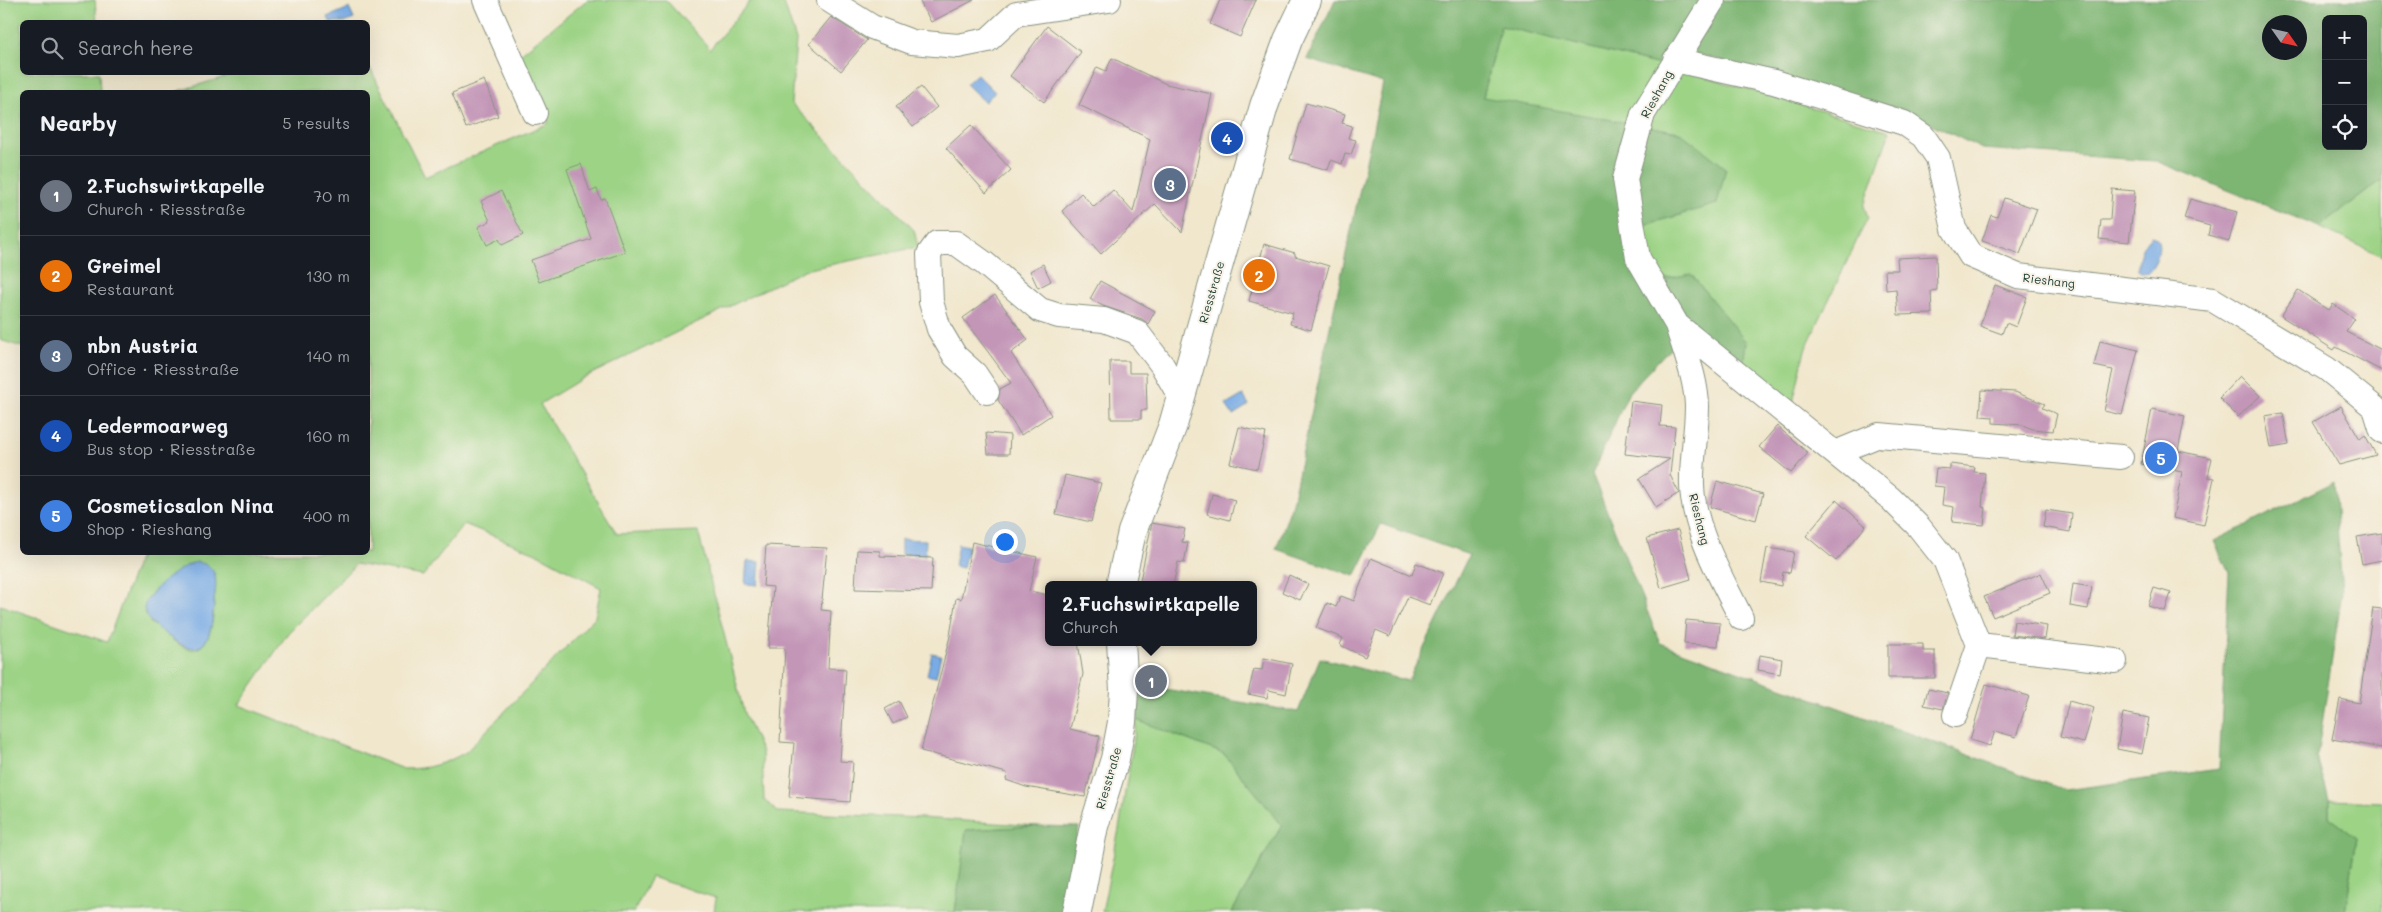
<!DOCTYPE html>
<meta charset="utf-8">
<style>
:root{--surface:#171b24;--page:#242831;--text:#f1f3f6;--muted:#9ea1a6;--line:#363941;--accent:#1f6fb2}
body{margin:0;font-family:Mali,sans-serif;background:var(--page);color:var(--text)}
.controls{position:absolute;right:15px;top:15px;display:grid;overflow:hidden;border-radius:8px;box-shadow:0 5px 20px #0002}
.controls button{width:45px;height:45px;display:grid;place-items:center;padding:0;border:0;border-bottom:1px solid var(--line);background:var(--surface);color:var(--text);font:25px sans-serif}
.compass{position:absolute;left:2262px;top:15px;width:45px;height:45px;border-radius:50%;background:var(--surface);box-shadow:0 5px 20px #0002;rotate:124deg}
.you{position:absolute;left:1004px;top:541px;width:18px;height:18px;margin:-12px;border:4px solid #fff;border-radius:50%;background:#1a73e8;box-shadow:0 0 0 8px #1a73e833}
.badge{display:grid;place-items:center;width:32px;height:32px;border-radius:50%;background:var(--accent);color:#fff;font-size:16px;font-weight:700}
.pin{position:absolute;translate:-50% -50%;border:2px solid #fff;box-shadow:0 1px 5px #0006}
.popup{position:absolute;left:1045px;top:581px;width:212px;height:65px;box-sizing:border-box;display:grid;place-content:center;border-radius:8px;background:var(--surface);filter:drop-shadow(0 1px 4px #0005);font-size:16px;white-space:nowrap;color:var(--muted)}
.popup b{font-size:19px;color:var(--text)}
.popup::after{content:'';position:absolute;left:50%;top:100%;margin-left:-10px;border:10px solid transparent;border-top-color:var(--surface)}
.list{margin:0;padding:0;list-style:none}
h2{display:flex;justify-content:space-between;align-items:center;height:65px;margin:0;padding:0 20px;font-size:21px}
h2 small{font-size:16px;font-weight:400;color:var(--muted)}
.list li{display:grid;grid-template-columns:32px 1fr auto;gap:15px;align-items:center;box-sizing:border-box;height:80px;padding:0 20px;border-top:1px solid var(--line)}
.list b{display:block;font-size:19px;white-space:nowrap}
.list p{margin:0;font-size:16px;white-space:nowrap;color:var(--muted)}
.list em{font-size:16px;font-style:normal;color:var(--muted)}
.icon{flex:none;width:28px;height:28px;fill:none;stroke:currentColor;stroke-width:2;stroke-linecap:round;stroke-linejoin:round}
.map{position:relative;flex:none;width:2382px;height:912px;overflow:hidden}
.search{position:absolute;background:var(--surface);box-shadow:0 5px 20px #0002;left:20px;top:20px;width:350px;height:55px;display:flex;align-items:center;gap:12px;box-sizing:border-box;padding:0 18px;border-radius:8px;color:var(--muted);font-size:19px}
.panel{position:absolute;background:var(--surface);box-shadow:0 5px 20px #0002;left:20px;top:90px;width:350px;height:465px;border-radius:8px}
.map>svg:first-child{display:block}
</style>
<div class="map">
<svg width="2382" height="912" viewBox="0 0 2382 912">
<rect width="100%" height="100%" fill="#f7f3e8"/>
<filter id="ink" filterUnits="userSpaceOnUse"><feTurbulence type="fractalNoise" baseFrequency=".02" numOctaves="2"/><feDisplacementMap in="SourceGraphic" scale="10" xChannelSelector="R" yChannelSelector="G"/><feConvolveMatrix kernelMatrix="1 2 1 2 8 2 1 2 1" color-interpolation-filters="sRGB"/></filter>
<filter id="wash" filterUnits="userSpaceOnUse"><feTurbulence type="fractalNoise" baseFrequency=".0096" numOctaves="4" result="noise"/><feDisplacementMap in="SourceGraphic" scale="20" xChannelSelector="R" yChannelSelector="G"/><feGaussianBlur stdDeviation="1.12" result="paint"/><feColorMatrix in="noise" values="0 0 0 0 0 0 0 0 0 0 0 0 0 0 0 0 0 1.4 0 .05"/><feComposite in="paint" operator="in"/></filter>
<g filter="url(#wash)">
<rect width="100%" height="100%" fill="#f1e7cd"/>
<path fill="#9cd385" stroke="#5e885c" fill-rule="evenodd" d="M 0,0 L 95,0 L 97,22 L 22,22 L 22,72 L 99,73 L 100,92 L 22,92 L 22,347 L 0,340 Z
M 587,0 L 666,0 L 710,49 L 751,0 L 783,0 L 796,40 L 791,103 L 914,230 L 918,247 L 804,270 L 583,378 L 540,404 L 617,534 L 698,531 L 744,713 L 762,752 L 764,800 L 778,812 L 922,818 L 1038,826 L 967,830 L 955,912 L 714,912 L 716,898 L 651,877 L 634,912 L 0,912 L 0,605 L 107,642 L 141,553 L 368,552 L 368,92 L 175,92 L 238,73 L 368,72 L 368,64 L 425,177 L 549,123 L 519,55 ZM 464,524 L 536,553 L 601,588 L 595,617 L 466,752 C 445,764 428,769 403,769 L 239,705 L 288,633 L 356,564 L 423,576 ZM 191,563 L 215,577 L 215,583 C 214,601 216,664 182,646 C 170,640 162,629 150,623 L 151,594 L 169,578 Z
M 1501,26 L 1689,72 L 1890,131 L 1864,206 L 1868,217 L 1805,350 L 1793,403 L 1743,367 L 1658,280 L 1641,225 L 1681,215 L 1483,97 Z
M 2382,180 L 2382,256 L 2319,227 Z
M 1137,720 L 1224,754 L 1282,825 L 1232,912 L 1102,912 L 1119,829 Z
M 2329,800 L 2382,802 L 2382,912 L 2345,912 L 2357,838 L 2329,817 Z"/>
<path fill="#7db572" stroke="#4e7953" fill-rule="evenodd" d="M 1335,0 L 2382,0 L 2382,180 L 2319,227 L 2156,161 L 1982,149 L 1903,110 L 1690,52 L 1689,72 L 1501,26 L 1483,97 L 1680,132 L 1726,168 L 1717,204 L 1641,226 L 1658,280 L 1691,274 L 1746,342 L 1743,367 L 1684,333 L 1629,392 L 1592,474 L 1660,643 L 2065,790 L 2219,769 L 2229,573 L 2214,541 L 2334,482 L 2342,593 L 2317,757 L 2329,800 L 2329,817 L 2357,838 L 2345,912 L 1232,912 L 1282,825 L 1224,754 L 1137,720 L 1142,685 L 1298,712 L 1320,658 L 1408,681 L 1469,555 L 1381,524 L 1355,576 L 1276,549 L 1291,507 L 1383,83 L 1307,59 ZM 2326,19 L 2363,19 L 2363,146 L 2326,146 ZM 2270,22 L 2300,22 L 2300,52 L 2270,52 Z
M 1038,826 L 1079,827 L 1063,912 L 955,912 L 966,830 Z"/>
<path fill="#79abe5" stroke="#4c748c" d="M 349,8 L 354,19 L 347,22 L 330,22 L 328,17 Z
M 977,74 L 995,92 L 985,102 L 966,84 Z
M 2151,236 L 2157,238 C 2162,250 2156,262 2149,272 L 2143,273 L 2138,270 C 2137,259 2142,244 2151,236 Z
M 1243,395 L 1249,405 L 1233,415 L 1226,405 Z
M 901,539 L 926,540 L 925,555 L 901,554 Z
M 958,544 L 968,546 L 963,568 L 954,566 Z
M 747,561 L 760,562 L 758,585 L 745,584 Z
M 197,562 C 203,563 209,565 213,571 C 218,579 215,592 214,601 C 212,634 207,666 168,636 C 158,628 146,622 144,608 C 147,592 180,565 197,562 Z
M 932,653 L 941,655 L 936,677 L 927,675 Z"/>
<g id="blocks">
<path fill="#c396b8" d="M 919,0 L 974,0 L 931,22 Z
M 1220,0 L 1256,0 L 1240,37 L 1210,24 Z
M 831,17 L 867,40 L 841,71 L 809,44 Z
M 1047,26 L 1081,52 L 1044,102 L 1010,76 Z
M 1112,58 L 1166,84 L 1212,94 L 1182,232 L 1155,204 L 1101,254 L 1062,211 L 1081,193 L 1094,207 L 1113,190 L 1133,212 L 1150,139 L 1079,105 L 1097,67 L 1106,71 Z
M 484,80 L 498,116 L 466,128 L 452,93 Z
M 921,87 L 937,107 L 913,127 L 896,107 Z
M 1306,103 L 1345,114 L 1342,123 L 1352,126 L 1348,138 L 1356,140 L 1351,155 L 1345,154 L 1342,164 L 1331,160 L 1328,170 L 1290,159 Z
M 971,125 L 1011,170 L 986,193 L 946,148 Z
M 581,164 L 590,192 L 597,189 L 601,200 L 605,198 L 625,252 L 539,282 L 531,260 L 591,239 L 567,169 Z
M 2112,189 L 2135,191 L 2129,242 L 2099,239 L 2101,220 L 2110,220 Z
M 501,191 L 523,235 L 502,245 L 499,239 L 487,245 L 478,227 L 490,221 L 481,201 Z
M 2004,198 L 2037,209 L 2020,254 L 1982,241 L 1991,215 L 1997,217 Z
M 2190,199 L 2237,212 L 2229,241 L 2208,235 L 2210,226 L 2184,219 Z
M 1264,244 L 1295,253 L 1295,256 L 1329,266 L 1311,330 L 1290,324 L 1293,313 L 1249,301 Z
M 1936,256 L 1937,290 L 1931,291 L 1932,314 L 1898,315 L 1896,289 L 1886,290 L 1885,270 L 1898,270 L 1897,258 Z
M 1043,264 L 1051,281 L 1038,288 L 1030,271 Z
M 1100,281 L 1155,311 L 1148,324 L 1142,319 L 1103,306 L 1090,299 Z
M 1995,285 L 2027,297 L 2016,327 L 2006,323 L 2002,334 L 1980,326 Z
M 2298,290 L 2329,310 L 2333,304 L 2355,319 L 2346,332 L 2382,350 L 2382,371 L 2336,347 L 2334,350 L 2281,316 Z
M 995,295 L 1028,340 L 1011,353 L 1051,415 L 1021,435 L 998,400 L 1000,389 L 1011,383 L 963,318 Z
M 2100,341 L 2138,350 L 2122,415 L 2104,411 L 2113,370 L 2094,366 Z
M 1110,361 L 1129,361 L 1129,373 L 1146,373 L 1147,410 L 1141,410 L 1141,419 L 1111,419 Z
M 2240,376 L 2260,396 L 2238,417 L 2219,398 Z
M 1982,390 L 2015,392 L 2045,404 L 2042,408 L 2057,414 L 2053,431 L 2032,429 L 2023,425 L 1993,423 L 1993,417 L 1980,416 Z
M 1631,401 L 1662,405 L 1660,426 L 1675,427 L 1670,475 L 1679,493 L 1656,507 L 1639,479 L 1670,459 L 1625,454 Z
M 2341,406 L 2360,439 L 2365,435 L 2376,455 L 2339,465 L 2313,422 Z
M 2152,409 L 2185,416 L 2178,451 L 2212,458 L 2208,477 L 2214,478 L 2204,525 L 2173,518 L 2182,472 L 2141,464 Z
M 2283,413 L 2289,445 L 2271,448 L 2265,416 Z
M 1777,426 L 1808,453 L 1791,473 L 1759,447 Z
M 1239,427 L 1266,433 L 1257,469 L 1230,463 Z
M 986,433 L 1010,435 L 1009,454 L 988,454 Z
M 1950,464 L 1975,467 L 1974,472 L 1985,473 L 1982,507 L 1986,508 L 1984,525 L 1952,522 L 1954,507 L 1942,505 L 1944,487 L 1934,486 L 1936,468 L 1950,469 Z
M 1065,475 L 1101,483 L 1091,522 L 1056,514 Z
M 1717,481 L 1763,494 L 1756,520 L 1710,507 Z
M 1212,494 L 1235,500 L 1230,520 L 1207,514 Z
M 1836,500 L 1866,526 L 1836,561 L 1806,536 Z
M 2046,510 L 2072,514 L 2070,532 L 2043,527 Z
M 1152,523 L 1185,529 L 1182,542 L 1188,543 L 1184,563 L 1178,562 L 1173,585 L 1139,585 Z
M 1678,530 L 1691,579 L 1661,588 L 1647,538 Z
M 2382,533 L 2382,560 L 2362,564 L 2357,537 Z
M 972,542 L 1037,557 L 1029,591 L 1048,595 L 1048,642 L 1078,642 L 1083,674 L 1070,729 L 1100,736 L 1085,797 L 1026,787 L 1006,780 L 1007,773 L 921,751 L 950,636 L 956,598 L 961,599 Z
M 766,545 L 827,548 L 821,610 L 831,611 L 828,668 L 846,669 L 840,761 L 853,762 L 850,802 L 789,797 L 794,743 L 780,742 L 785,648 L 768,648 L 773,587 L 763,586 Z
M 1767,548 L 1794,552 L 1790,573 L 1783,572 L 1781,586 L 1761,582 Z
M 857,550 L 880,551 L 880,556 L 933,558 L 931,591 L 855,589 Z
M 1371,558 L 1412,575 L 1416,563 L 1443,573 L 1430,605 L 1408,597 L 1390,636 L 1376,630 L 1365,657 L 1340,645 L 1343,638 L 1316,628 L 1327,603 L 1336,607 L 1341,596 L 1354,601 Z
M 2041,573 L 2050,593 L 1993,617 L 1984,597 Z
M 1289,575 L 1308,584 L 1300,600 L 1282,592 Z
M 2073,584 L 2092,587 L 2088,609 L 2070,606 Z
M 2154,588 L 2171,593 L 2165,611 L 2148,606 Z
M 2373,608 L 2382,609 L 2382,748 L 2332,739 L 2340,699 L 2359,703 Z
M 1686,620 L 1720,623 L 1718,646 L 1684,644 Z
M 2014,621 L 2047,626 L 2045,639 L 2012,635 Z
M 1888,644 L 1923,644 L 1923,651 L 1935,651 L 1935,678 L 1888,678 Z
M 1760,655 L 1782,659 L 1780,674 L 1758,670 Z
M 1264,658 L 1292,664 L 1286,694 L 1269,690 L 1267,698 L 1248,694 L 1254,669 L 1262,670 Z
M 1986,684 L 2029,696 L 2016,737 L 1995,731 L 1990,746 L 1970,740 Z
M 1928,689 L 1948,693 L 1943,709 L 1924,705 Z
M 899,701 L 907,717 L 893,724 L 885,709 Z
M 2069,701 L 2094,708 L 2084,743 L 2060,737 Z
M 2123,713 L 2149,718 L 2142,754 L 2117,749 Z"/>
</g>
</g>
<g filter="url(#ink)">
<use href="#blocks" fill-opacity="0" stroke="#889280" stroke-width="1"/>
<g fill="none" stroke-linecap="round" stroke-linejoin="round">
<defs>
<path id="minor" d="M 485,0 L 535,113
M 829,0 L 872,27 L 912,42 L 958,46 L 988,40 L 1016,14 L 1109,0
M 1713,0 L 1643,114 L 1625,179 L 1638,258 L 1677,325 L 1890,498 L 1919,527 L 1945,560 L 1979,645 L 1955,715
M 1675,60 L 1774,82 L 1904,123 L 1923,136 L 1938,158 L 1954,229 L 1971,256 L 2018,276 L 2213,300 L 2327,369 L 2375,408 L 2382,431
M 1677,325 C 1685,352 1696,378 1697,406 C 1697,433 1691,460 1692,486 C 1694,532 1722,579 1741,618
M 987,392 L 975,374 L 955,356 L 939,329 L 931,302 L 929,254 L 937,243 L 956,243 L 984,263 L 1040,310 L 1059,316 L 1104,320 L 1137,332 L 1162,365 L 1181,398
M 1835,453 L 1879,435 L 2121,457
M 1979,645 L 2115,661"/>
<path id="major" d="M 1120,585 L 1132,532 L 1173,425 L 1264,106 L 1288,40 L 1307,0
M 1077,912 L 1094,826 L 1115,759 L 1122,722 L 1124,690 L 1121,642"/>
</defs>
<use href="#minor" stroke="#889280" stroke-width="26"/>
<use href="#major" stroke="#889280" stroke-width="30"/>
<use href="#minor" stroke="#fff" stroke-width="24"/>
<use href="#major" stroke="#fff" stroke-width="28"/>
</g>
</g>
<g text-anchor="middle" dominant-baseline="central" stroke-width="4" stroke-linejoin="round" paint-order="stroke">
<g font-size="12" fill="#1f3d34" stroke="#f7f3e8">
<text transform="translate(1656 94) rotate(-61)">Rieshang</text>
<text transform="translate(2049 280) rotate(7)">Rieshang</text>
<text transform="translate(1211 292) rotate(-74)">Riesstraße</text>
<text transform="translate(1700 519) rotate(76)">Rieshang</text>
<text transform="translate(1108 778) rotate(-74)">Riesstraße</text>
</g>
</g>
</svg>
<div class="controls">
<button>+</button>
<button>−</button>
<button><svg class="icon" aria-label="locate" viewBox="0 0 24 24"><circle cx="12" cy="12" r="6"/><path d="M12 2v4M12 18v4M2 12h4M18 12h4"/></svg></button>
</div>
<svg class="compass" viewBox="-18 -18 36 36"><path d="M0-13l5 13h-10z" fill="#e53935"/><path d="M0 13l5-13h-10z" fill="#9ea1a6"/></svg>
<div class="you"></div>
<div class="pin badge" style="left:1151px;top:681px;background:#6b7280">1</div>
<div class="popup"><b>2.Fuchswirtkapelle</b>Church</div>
<div class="pin badge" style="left:1259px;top:275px;background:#e8710a">2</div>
<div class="pin badge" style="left:1170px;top:184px;background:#5c6f8a">3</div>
<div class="pin badge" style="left:1227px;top:138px;background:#1a4fb4">4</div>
<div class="pin badge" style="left:2161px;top:458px;background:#3f7fe0">5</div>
<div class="search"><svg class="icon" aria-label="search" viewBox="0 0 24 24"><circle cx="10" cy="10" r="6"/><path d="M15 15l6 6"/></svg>Search here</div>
<section class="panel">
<h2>Nearby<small>5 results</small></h2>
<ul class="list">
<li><span class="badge" style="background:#6b7280">1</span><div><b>2.Fuchswirtkapelle</b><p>Church · Riesstraße</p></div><em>70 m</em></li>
<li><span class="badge" style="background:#e8710a">2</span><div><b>Greimel</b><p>Restaurant</p></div><em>130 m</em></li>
<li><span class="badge" style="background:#5c6f8a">3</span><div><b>nbn Austria</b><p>Office · Riesstraße</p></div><em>140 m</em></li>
<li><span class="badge" style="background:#1a4fb4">4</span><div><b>Ledermoarweg</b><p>Bus stop · Riesstraße</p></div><em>160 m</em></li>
<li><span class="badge" style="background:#3f7fe0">5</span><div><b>Cosmeticsalon Nina</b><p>Shop · Rieshang</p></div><em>400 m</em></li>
</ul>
</section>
</div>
